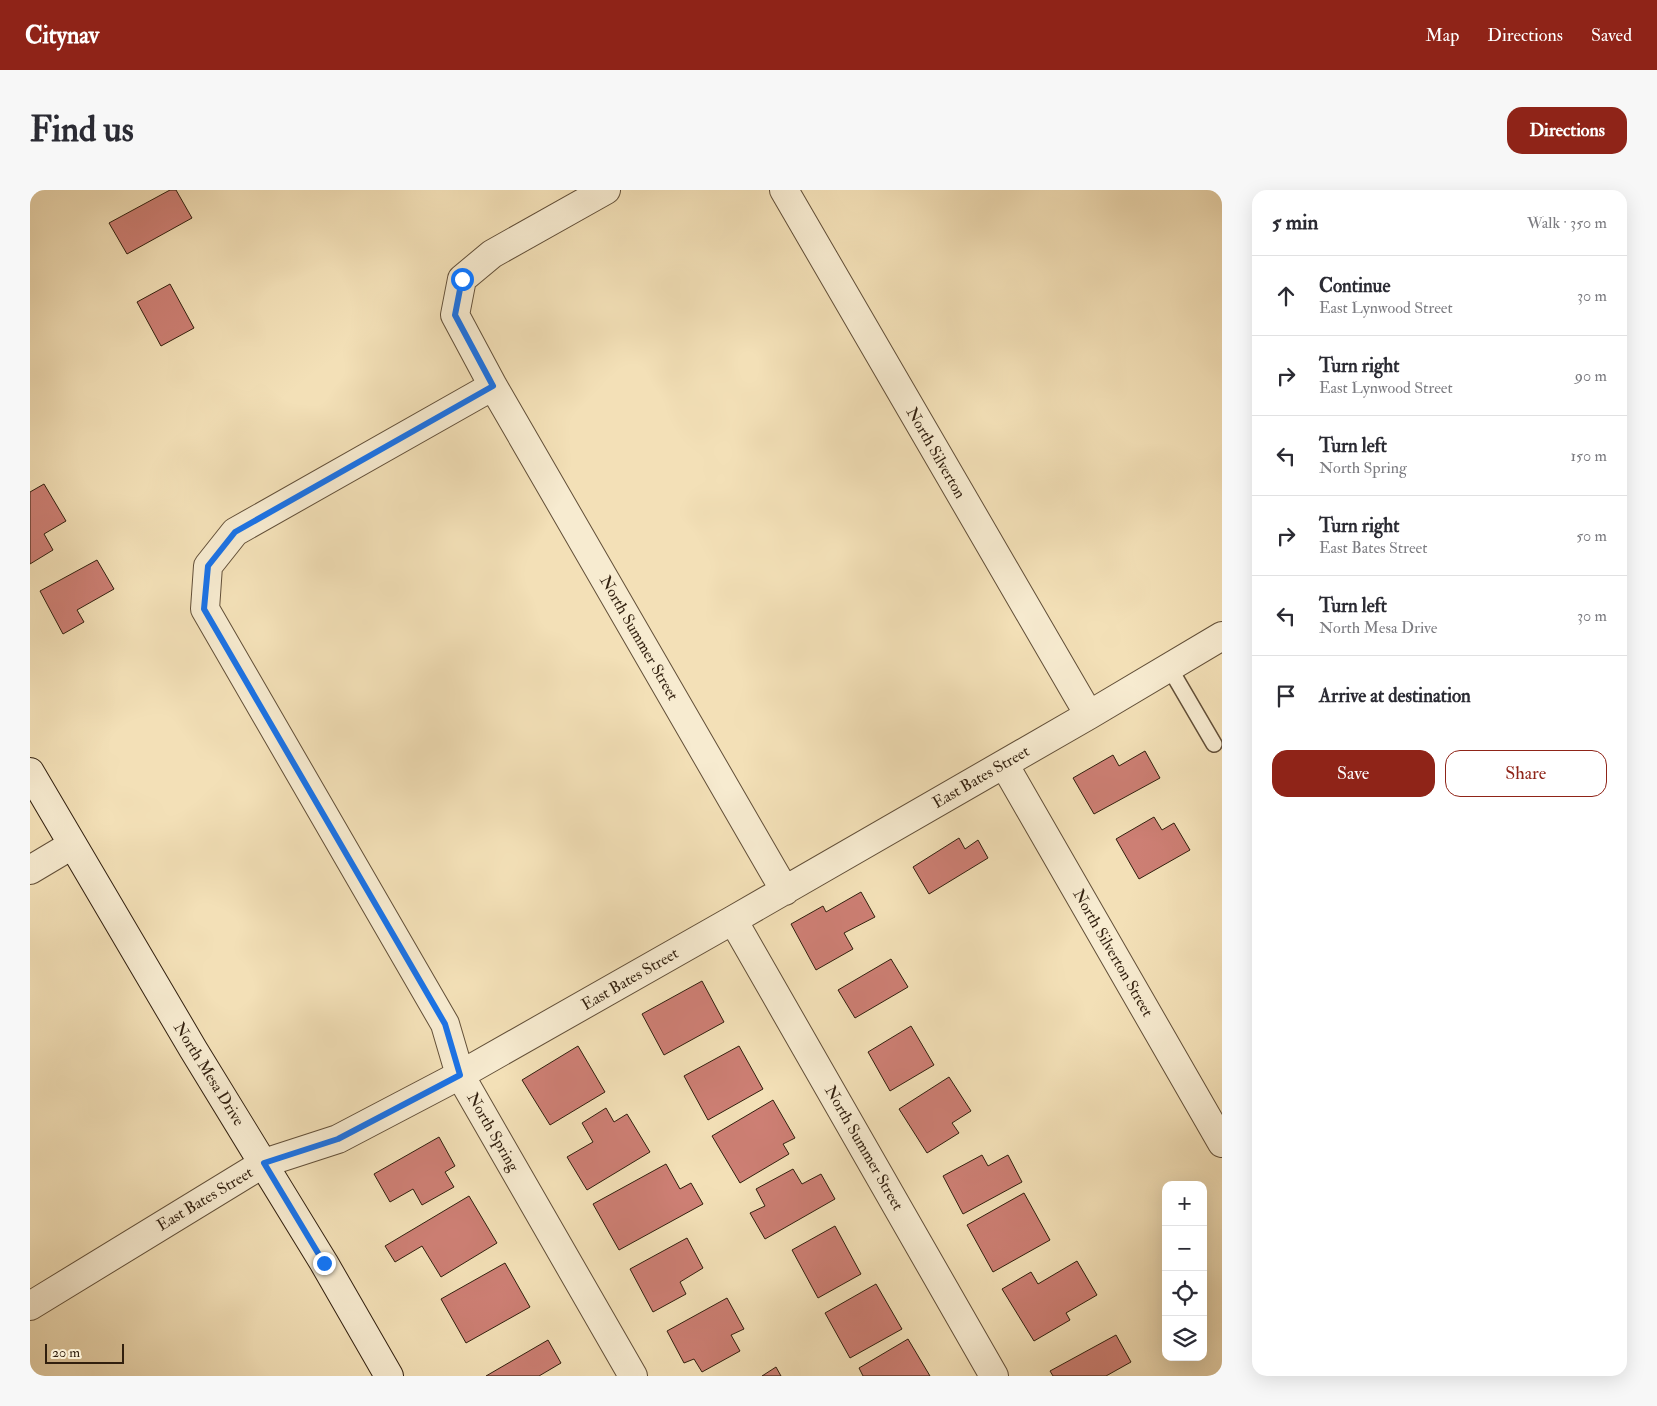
<!DOCTYPE html>
<meta charset="utf-8">
<style>
:root{--surface:#fff;--page:#f7f7f7;--text:#2b2b33;--muted:#7c7c81;--line:#e1e1e2;--accent:#8f2418}
body{margin:0;font-family:"IM FELL Double Pica",serif;background:var(--page);color:var(--text)}
.controls{position:absolute;right:15px;bottom:15px;display:grid;overflow:hidden;border-radius:10px;box-shadow:0 5px 20px #0002}
.controls button{width:45px;height:45px;display:grid;place-items:center;padding:0;border:0;border-bottom:1px solid var(--line);background:var(--surface);color:var(--text);font:25px sans-serif}
.scale{position:absolute;left:15px;bottom:12px;width:79px;box-sizing:border-box;padding-left:5px;border:2px solid #311f0e;border-top:0;font-size:14px;line-height:18px;white-space:nowrap;color:#311f0e;-webkit-text-stroke:4px #f7ebd0;paint-order:stroke}
.stop{position:absolute;width:15px;height:15px;margin:-11px;border:4px solid #1a73e8;border-radius:50%;background:#fff}
.stop.end{background:#1a73e8;border-color:#fff;box-shadow:0 1px 5px #0008}
.list{margin:0;padding:0;list-style:none}
h2{display:flex;justify-content:space-between;align-items:center;height:65px;margin:0;padding:0 20px;font-size:21px}
h2 small{font-size:16px;font-weight:400;color:var(--muted)}
.list li{display:grid;grid-template-columns:32px 1fr auto;gap:15px;align-items:center;box-sizing:border-box;height:80px;padding:0 20px;border-top:1px solid var(--line)}
.list b{display:block;font-size:19px;white-space:nowrap}
.list p{margin:0;font-size:16px;white-space:nowrap;color:var(--muted)}
.list em{font-size:16px;font-style:normal;color:var(--muted)}
.actions{display:flex;gap:10px;padding:15px 20px}
.actions a{flex:1;padding:11px 0;border:1px solid var(--accent);border-radius:15px;text-align:center;font-size:18px;color:var(--accent)}
.actions .main{background:var(--accent);color:#fff}
.icon{flex:none;width:28px;height:28px;fill:none;stroke:currentColor;stroke-width:2;stroke-linecap:round;stroke-linejoin:round}
.map{position:relative;flex:none;width:1192px;height:1186px;overflow:hidden;border-radius:15px}
header{display:flex;align-items:center;gap:30px;box-sizing:border-box;height:70px;padding:0 25px;background:var(--accent);color:#fff}
header strong{font-size:24px}
nav{display:flex;gap:28px;margin-inline-start:auto;font-size:18px}
.intro{display:flex;align-items:center;justify-content:space-between;box-sizing:border-box;height:120px;padding:0 30px}
h1{margin:0;font-size:35px}
.button{padding:12px 22px;border-radius:15px;background:var(--accent);color:#fff;font-size:18px;font-weight:700}
main{display:flex;gap:30px;padding:0 30px}
aside{flex:1;background:var(--surface);border-radius:15px;box-shadow:0 5px 20px #0002}
.map>svg:first-child{display:block}
</style>
<header>
<strong>Citynav</strong>
<nav><a>Map</a><a>Directions</a><a>Saved</a></nav>
</header>
<div class="intro"><h1>Find us</h1><a class="button">Directions</a></div>
<main>
<div class="map">
<svg width="1192" height="1186" viewBox="0 0 1192 1186">
<rect width="100%" height="100%" fill="#f3e0b7"/>
<filter id="stains"><feTurbulence type="fractalNoise" baseFrequency=".004" numOctaves="4"/><feColorMatrix values="0 0 0 0 .2 0 0 0 0 .09 0 0 0 0 .02 0 0 0 .5 -.17"/></filter>
<radialGradient id="worn" r=".72"><stop offset=".6" stop-color="#630" stop-opacity="0"/><stop offset="1" stop-color="#630" stop-opacity=".3"/></radialGradient>
<path fill="#cd7f74" stroke="#311f0e" d="M 140,0 L 146,0 L 162,28 L 97,64 L 79,33 Z
M 140,94 L 164,138 L 131,156 L 107,112 Z
M 14,294 L 36,331 L 14,344 L 23,360 L 0,374 L 0,302 Z
M 67,370 L 84,399 L 47,420 L 54,432 L 33,444 L 10,401 Z
M 1115,561 L 1130,588 L 1064,624 L 1043,588 L 1083,565 L 1089,576 Z
M 1124,627 L 1132,640 L 1144,633 L 1160,660 L 1109,689 L 1086,649 Z
M 929,648 L 935,659 L 948,650 L 958,668 L 899,704 L 883,677 Z
M 831,702 L 845,727 L 814,743 L 823,759 L 786,780 L 761,734 L 793,716 L 796,722 Z
M 861,769 L 878,797 L 825,828 L 808,800 Z
M 672,791 L 694,832 L 634,865 L 612,824 Z
M 881,836 L 904,875 L 860,901 L 838,862 Z
M 548,856 L 575,902 L 520,935 L 492,890 Z
M 709,856 L 733,899 L 678,930 L 654,886 Z
M 919,887 L 941,921 L 922,933 L 929,943 L 897,963 L 869,919 Z
M 743,910 L 765,948 L 753,954 L 759,964 L 710,993 L 682,946 Z
M 576,918 L 584,932 L 597,924 L 620,962 L 557,1000 L 537,967 L 563,952 L 552,933 Z
M 409,947 L 425,976 L 415,982 L 424,997 L 392,1015 L 383,999 L 360,1012 L 344,984 Z
M 952,965 L 958,976 L 978,965 L 992,992 L 933,1024 L 913,986 Z
M 636,974 L 650,999 L 661,993 L 673,1014 L 589,1060 L 563,1014 Z
M 763,979 L 772,994 L 791,984 L 805,1009 L 735,1049 L 720,1023 L 735,1016 L 726,999 Z
M 994,1003 L 1020,1050 L 963,1082 L 937,1035 Z
M 439,1006 L 467,1053 L 411,1087 L 392,1056 L 365,1072 L 355,1056 Z
M 805,1036 L 831,1084 L 788,1108 L 762,1060 Z
M 657,1048 L 673,1078 L 650,1092 L 656,1104 L 623,1122 L 600,1079 Z
M 1047,1071 L 1067,1105 L 1036,1123 L 1040,1130 L 1004,1151 L 972,1099 L 1001,1082 L 1008,1094 Z
M 475,1073 L 500,1117 L 436,1153 L 411,1109 Z
M 846,1094 L 872,1139 L 820,1168 L 795,1123 Z
M 697,1108 L 714,1139 L 701,1145 L 710,1161 L 672,1182 L 664,1169 L 654,1173 L 637,1141 Z
M 1086,1145 L 1101,1172 L 1076,1186 L 1023,1186 L 1020,1181 Z
M 878,1149 L 900,1186 L 833,1186 L 829,1178 Z
M 518,1150 L 531,1173 L 509,1186 L 456,1186 Z
M 746,1177 L 751,1186 L 732,1186 Z"/>
<g fill="none" stroke-linecap="round" stroke-linejoin="round">
<defs>
<path id="lane" d="M 1139,477 L 1184,554"/>
<path id="street" d="M 576,0 L 462,64 L 432,89 L 425,125 L 463,196 L 755,701
M 754,0 L 1059,525
M 463,196 L 205,342 L 178,376 L 175,419 L 415,834 L 430,885 L 603,1186
M 974,574 L 1192,953
M 0,680 L 42,655
M 703,730 L 964,1186
M 0,1116 L 234,973 L 308,949 L 430,885 L 703,730 L 1059,525 L 1192,446"/>
<path id="secondary" d="M 0,582 L 163,859 L 294,1073 L 359,1186"/>
</defs>
<use href="#lane" stroke="#624f38" stroke-width="18"/>
<use href="#street" stroke="#624f38" stroke-width="30"/>
<use href="#secondary" stroke="#311f0e" stroke-width="30"/>
<use href="#lane" stroke="#f7ebd0" stroke-width="15"/>
<use href="#street" stroke="#f7ebd0" stroke-width="28"/>
<use href="#secondary" stroke="#f7ebd0" stroke-width="28"/>
</g>
<g fill="none" stroke-linecap="round" stroke-linejoin="round">
<path stroke="#1a73e8" stroke-width="6" d="M 294,1073 L 234,973 L 308,949 L 430,885 L 415,834 L 174,419 L 178,376 L 205,342 L 463,196 L 425,125 L 432,89"/>
</g>
<g text-anchor="middle" dominant-baseline="central" stroke-width="5" stroke-linejoin="round" paint-order="stroke">
<g font-size="16" fill="#311f0e" stroke="#f7ebd0">
<text transform="translate(906 263) rotate(60)">North Silverton</text>
<text transform="translate(609 448) rotate(60)">North Summer Street</text>
<text transform="translate(951 587) rotate(-30)">East Bates Street</text>
<text transform="translate(1083 763) rotate(60)">North Silverton Street</text>
<text transform="translate(600 789) rotate(-30)">East Bates Street</text>
<text transform="translate(179 884) rotate(58)">North Mesa Drive</text>
<text transform="translate(463 942) rotate(60)">North Spring</text>
<text transform="translate(834 958) rotate(60)">North Summer Street</text>
<text transform="translate(175 1009) rotate(-31)">East Bates Street</text>
</g>
</g>
<rect width="100%" height="100%" filter="url(#stains)"/>
<rect width="100%" height="100%" fill="url(#worn)"/>
</svg>
<div class="controls">
<button>+</button>
<button>−</button>
<button><svg class="icon" aria-label="locate" viewBox="0 0 24 24"><circle cx="12" cy="12" r="6"/><path d="M12 2v4M12 18v4M2 12h4M18 12h4"/></svg></button>
<button><svg class="icon" aria-label="layers" viewBox="0 0 24 24"><path d="M12 4l9 5-9 5-9-5zM3 14l9 5 9-5"/></svg></button>
</div>
<div class="scale">20 m</div>
<div class="stop" style="left:432px;top:89px"></div>
<div class="stop end" style="left:294px;top:1073px"></div>
</div>
<aside>
<h2>5 min<small>Walk · 350 m</small></h2>
<ul class="list">
<li><svg class="icon" aria-label="ahead" viewBox="0 0 24 24"><path d="M12 20V5M6 11l6-6 6 6"/></svg><div><b>Continue</b><p>East Lynwood Street</p></div><em>30 m</em></li>
<li><svg class="icon" aria-label="right" viewBox="0 0 24 24"><path d="M7 20v-9h11M14 6l5 5-5 5"/></svg><div><b>Turn right</b><p>East Lynwood Street</p></div><em>90 m</em></li>
<li><svg class="icon" aria-label="left" viewBox="0 0 24 24"><path d="M17 20v-9H6M10 6l-5 5 5 5"/></svg><div><b>Turn left</b><p>North Spring</p></div><em>150 m</em></li>
<li><svg class="icon" aria-label="right" viewBox="0 0 24 24"><path d="M7 20v-9h11M14 6l5 5-5 5"/></svg><div><b>Turn right</b><p>East Bates Street</p></div><em>50 m</em></li>
<li><svg class="icon" aria-label="left" viewBox="0 0 24 24"><path d="M17 20v-9H6M10 6l-5 5 5 5"/></svg><div><b>Turn left</b><p>North Mesa Drive</p></div><em>30 m</em></li>
<li><svg class="icon" aria-label="arrive" viewBox="0 0 24 24"><path d="M6 21V4h12l-3 4 3 4H6"/></svg><div><b>Arrive at destination</b></div></li>
</ul>
<div class="actions"><a class="main">Save</a><a>Share</a></div>
</aside>
</main>
